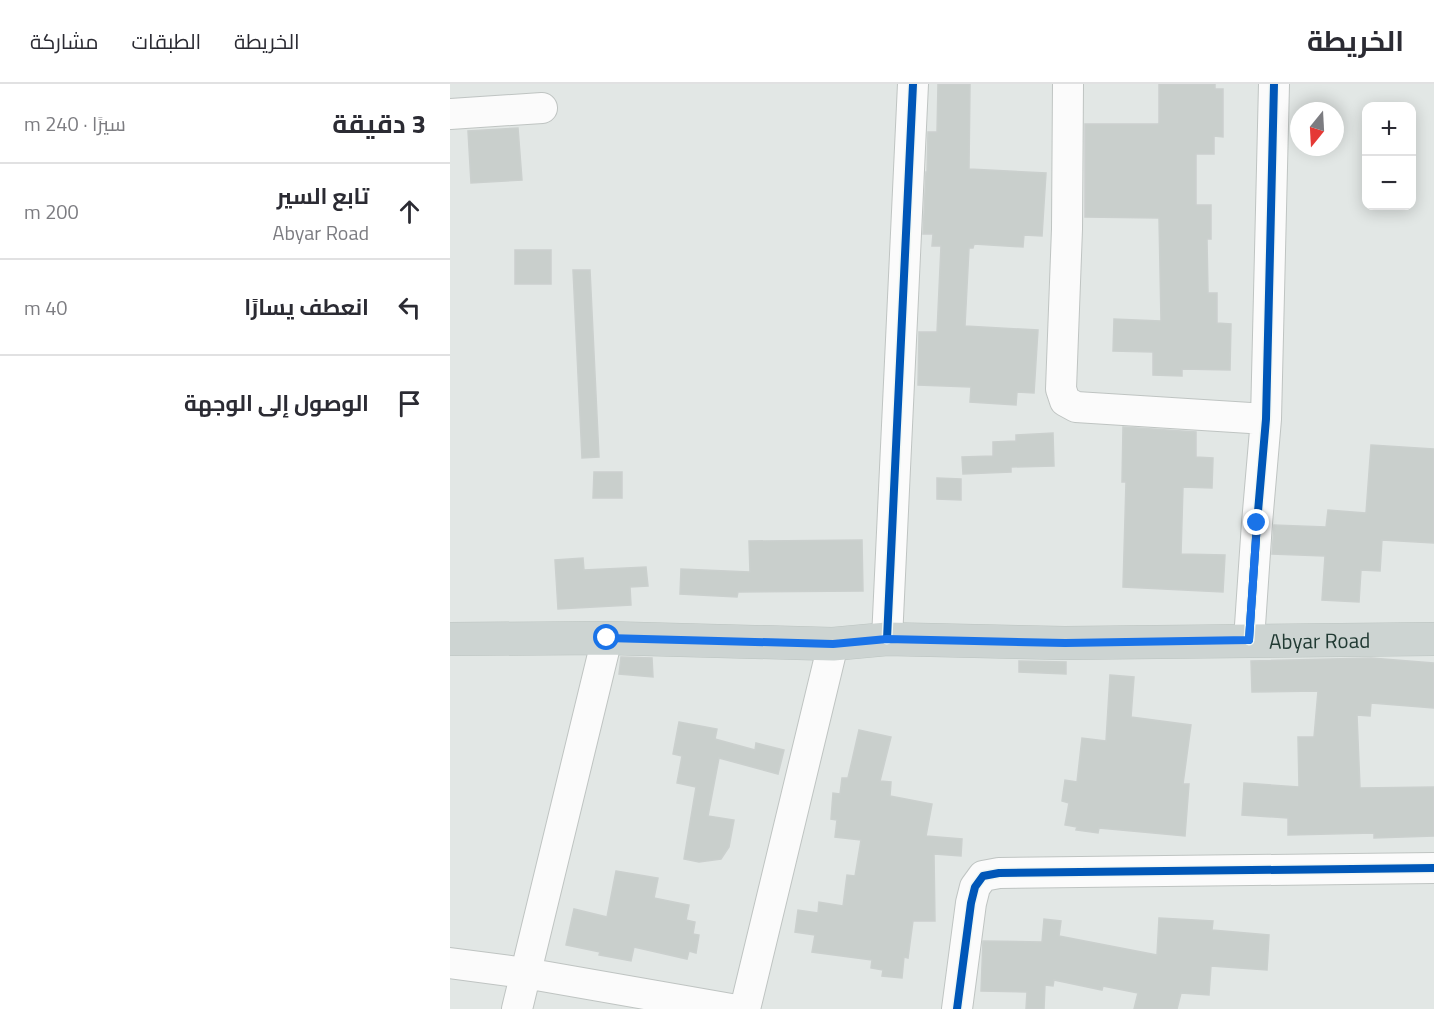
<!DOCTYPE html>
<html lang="ar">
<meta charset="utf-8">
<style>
:root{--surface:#fff;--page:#f2f2f3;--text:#2b2b33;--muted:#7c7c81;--line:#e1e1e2}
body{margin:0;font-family:"Titillium Web",Cairo,sans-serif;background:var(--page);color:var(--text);direction:rtl}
.controls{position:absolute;right:18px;top:18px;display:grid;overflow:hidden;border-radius:12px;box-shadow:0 3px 15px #0003}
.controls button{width:54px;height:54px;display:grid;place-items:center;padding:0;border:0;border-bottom:2px solid var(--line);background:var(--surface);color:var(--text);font:30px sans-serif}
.compass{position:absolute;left:840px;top:18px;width:54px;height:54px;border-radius:50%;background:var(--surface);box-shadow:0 3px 15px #0003;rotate:198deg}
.stop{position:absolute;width:18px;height:18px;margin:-14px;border:4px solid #1a73e8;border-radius:50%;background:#fff}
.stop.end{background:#1a73e8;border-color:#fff;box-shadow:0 2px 6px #0008}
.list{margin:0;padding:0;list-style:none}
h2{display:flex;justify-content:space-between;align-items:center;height:78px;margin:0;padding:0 24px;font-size:26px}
h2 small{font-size:20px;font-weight:400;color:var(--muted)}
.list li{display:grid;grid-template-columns:39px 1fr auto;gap:18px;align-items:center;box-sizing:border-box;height:96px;padding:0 24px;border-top:2px solid var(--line)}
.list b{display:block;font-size:22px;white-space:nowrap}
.list p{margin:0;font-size:20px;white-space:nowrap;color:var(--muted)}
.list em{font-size:20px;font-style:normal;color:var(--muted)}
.icon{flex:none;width:33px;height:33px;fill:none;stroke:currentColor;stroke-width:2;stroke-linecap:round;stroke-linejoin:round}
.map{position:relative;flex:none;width:984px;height:925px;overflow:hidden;direction:ltr}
header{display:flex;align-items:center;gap:36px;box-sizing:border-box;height:84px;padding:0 30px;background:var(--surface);border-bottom:2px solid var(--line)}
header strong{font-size:28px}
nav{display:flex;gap:33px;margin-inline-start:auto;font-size:21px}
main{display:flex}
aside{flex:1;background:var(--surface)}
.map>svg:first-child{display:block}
</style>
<header>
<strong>الخريطة</strong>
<nav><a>الخريطة</a><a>الطبقات</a><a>مشاركة</a></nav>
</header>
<main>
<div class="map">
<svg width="984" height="925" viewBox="0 0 984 925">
<rect width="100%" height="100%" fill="#e2e7e5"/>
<path fill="#c9cfcc" stroke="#cbd0ce" stroke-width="1.5" d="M 488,0 L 520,0 L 519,85 L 596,89 L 592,152 L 574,151 L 573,163 L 524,160 L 523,164 L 519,164 L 515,242 L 588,246 L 584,309 L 567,308 L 566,321 L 520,318 L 521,303 L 468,301 L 469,248 L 487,248 L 491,162 L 482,162 L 483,150 L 473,150 L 476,88 L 477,88 L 478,48 L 487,48 Z
M 709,0 L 765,0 L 765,5 L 773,5 L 773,53 L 764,52 L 764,70 L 746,70 L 746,121 L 761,121 L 761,155 L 757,155 L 758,209 L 767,209 L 767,239 L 781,240 L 780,286 L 732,285 L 732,292 L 703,291 L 703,268 L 663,267 L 664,235 L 711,237 L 709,134 L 635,133 L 635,40 L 708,40 L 709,39 Z
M 68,44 L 72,96 L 21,99 L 18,47 Z
M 65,166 L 101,166 L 101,200 L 65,200 Z
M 123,186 L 140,186 L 149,373 L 132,374 Z
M 673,343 L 746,348 L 746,373 L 763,374 L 762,404 L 733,403 L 731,470 L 775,471 L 773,508 L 673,503 L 676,398 L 672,398 Z
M 603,349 L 604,382 L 561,383 L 561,388 L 513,390 L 512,373 L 543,372 L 543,358 L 566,357 L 566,351 Z
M 921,361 L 984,365 L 984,459 L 932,456 L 930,487 L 911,486 L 909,518 L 872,516 L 875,472 L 822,470 L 824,441 L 876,443 L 878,426 L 916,429 Z
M 144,388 L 172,388 L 172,414 L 143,414 Z
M 487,394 L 511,395 L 511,416 L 487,415 Z
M 412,456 L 413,507 L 288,508 L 287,513 L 230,510 L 231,485 L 300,488 L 299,457 Z
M 133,474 L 134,486 L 196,483 L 198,502 L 180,503 L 181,521 L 108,525 L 105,476 Z
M 171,573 L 202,574 L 203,593 L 169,590 Z
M 921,574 L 984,579 L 984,624 L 921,619 L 920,632 L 907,631 L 910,704 L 984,703 L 984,752 L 924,754 L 924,749 L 838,751 L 838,734 L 792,731 L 794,699 L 849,703 L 848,653 L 864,653 L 868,607 L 802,608 L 801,577 Z
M 569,577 L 616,578 L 616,590 L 569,588 Z
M 660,591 L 684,593 L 681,633 L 741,641 L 733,700 L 739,700 L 735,752 L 649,744 L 648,749 L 626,746 L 627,743 L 615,741 L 619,719 L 612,717 L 615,696 L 627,698 L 632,654 L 656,657 Z
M 229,638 L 267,645 L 265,655 L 305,666 L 306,659 L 334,666 L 328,690 L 269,674 L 258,732 L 284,736 L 279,763 L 271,775 L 249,778 L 234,775 L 246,703 L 227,699 L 232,672 L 223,670 Z
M 409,646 L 441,653 L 430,697 L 441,698 L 440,712 L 482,720 L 476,752 L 512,755 L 511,772 L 484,770 L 485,837 L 463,837 L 458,874 L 454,873 L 452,894 L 432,892 L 433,886 L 421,884 L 422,876 L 362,868 L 365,851 L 345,848 L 348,826 L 368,829 L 369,818 L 393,822 L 397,791 L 405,792 L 411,756 L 385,753 L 387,736 L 381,735 L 383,709 L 390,710 L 392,694 L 398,694 Z
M 166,787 L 208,794 L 204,814 L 239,821 L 236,836 L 245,838 L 243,850 L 249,851 L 246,869 L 239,867 L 237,875 L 184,863 L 181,877 L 149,871 L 150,868 L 116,861 L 124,825 L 157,833 Z
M 709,834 L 763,837 L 762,846 L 819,851 L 817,886 L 761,882 L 759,911 L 731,909 L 727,925 L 684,925 L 688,909 L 653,902 L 652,906 L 604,896 L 603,902 L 595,901 L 594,925 L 576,925 L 577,908 L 531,907 L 533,857 L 592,858 L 594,835 L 611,837 L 609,852 L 707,871 Z"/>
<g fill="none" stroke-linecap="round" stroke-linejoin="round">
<defs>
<path id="minor" d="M 618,0 L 617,145 L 611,305 L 615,317 L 626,323 L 816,335
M 0,30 L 92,24
M 437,555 L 463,0
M 799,556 L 807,439 L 816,335 L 824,0
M 0,879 L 75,889 L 281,925
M 67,925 L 157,554
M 295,925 L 383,560
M 507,925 L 521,819 L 525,803 L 533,792 L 549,789 L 984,784"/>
<g id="major">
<path id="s1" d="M 0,555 L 157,554 L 383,560 L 437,555 L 615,559 L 984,555"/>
</g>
</defs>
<use href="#minor" stroke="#bfc4c2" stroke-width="32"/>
<use href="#major" stroke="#bcc4c1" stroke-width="34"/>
<use href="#minor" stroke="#fbfbfb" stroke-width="30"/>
<use href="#major" stroke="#cdd4d2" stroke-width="33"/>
<defs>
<path id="cycleway" d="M 437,555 L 463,0
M 799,556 L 807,439 L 816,335 L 824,0
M 507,925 L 521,819 L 525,803 L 533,792 L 549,789 L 984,784"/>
</defs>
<use href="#cycleway" stroke="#f0f7f3" stroke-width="11"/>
<use href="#cycleway" stroke="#0057b8" stroke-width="8"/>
</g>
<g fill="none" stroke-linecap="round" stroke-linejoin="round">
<path stroke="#1a73e8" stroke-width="8" d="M 157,554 L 383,560 L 437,555 L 615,559 L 799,556 L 807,439"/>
</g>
<g text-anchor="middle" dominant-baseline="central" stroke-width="4.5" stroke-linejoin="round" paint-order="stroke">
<g font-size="21" fill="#213a33" stroke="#f0f7f3">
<text stroke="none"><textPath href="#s1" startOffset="870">Abyar Road</textPath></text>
</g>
</g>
</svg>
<div class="controls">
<button>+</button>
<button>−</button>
</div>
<svg class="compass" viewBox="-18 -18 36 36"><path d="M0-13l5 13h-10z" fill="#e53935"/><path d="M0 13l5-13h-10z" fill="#7c7c81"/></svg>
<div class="stop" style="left:157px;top:554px"></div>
<div class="stop end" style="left:807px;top:439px"></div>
</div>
<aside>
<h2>3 دقيقة<small>سيرًا · 240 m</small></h2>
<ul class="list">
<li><svg class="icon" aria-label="ahead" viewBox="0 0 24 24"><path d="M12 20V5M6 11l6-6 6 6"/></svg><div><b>تابع السير</b><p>Abyar Road</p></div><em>200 m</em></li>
<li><svg class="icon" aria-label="left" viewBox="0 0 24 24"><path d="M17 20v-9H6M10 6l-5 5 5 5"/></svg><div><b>انعطف يسارًا</b></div><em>40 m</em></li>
<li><svg class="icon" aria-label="arrive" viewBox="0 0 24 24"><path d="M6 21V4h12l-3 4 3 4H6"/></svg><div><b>الوصول إلى الوجهة</b></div></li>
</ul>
</aside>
</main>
